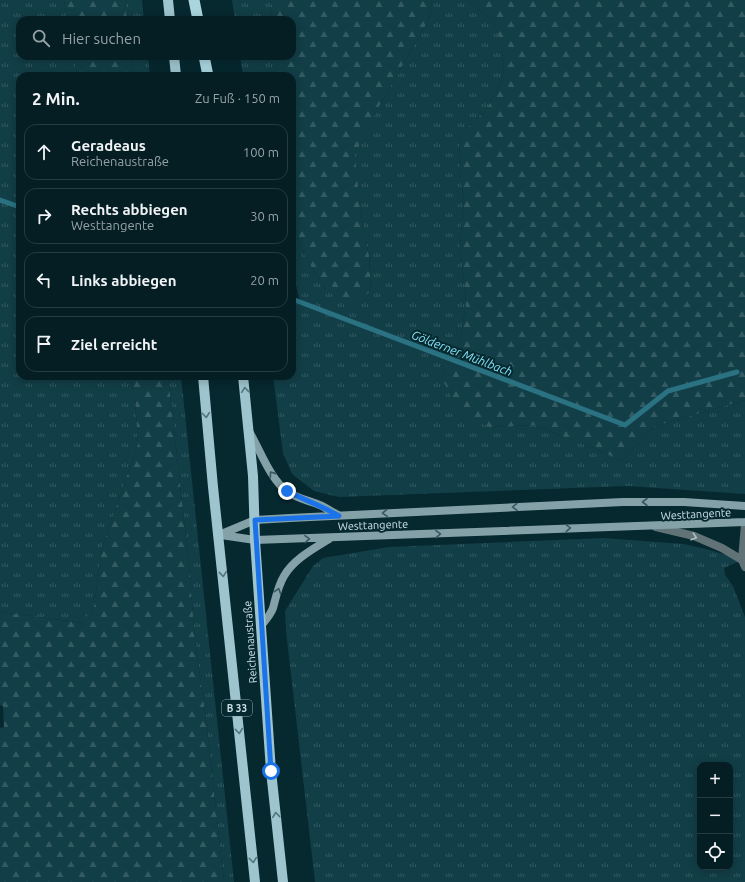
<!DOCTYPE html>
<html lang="de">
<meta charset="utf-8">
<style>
:root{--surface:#041e23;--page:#122b30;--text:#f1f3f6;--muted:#97a2a6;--line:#253c41}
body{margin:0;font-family:Ubuntu,sans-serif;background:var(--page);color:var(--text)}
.controls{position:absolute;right:12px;bottom:12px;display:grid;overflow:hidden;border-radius:8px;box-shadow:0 2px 10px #0003}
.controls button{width:36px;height:36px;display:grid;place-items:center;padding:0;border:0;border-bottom:1px solid var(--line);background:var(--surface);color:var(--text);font:20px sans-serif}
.stop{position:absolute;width:12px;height:12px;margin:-9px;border:3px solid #1a73e8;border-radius:50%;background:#fff}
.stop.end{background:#1a73e8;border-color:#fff;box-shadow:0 1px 4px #0008}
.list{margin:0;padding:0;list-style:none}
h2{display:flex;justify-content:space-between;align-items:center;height:52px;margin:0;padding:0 16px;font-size:17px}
h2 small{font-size:13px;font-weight:400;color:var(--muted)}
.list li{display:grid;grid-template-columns:26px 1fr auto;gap:12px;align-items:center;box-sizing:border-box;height:56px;margin:0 8px 8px;padding:0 8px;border:1px solid var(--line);border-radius:12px}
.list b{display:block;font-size:15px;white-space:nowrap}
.list p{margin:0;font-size:13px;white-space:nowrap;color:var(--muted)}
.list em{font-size:13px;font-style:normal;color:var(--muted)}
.icon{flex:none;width:22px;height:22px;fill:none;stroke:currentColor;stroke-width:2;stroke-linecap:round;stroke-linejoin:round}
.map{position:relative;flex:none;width:745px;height:882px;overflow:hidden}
.search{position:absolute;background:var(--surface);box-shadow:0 2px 10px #0003;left:16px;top:16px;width:280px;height:44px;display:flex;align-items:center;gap:10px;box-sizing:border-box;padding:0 14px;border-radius:12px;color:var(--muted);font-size:15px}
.panel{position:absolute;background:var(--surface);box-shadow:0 2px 10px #0003;left:16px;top:72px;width:280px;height:308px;border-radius:12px}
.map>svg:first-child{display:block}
</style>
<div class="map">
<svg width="745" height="882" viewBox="0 0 745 882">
<defs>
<pattern id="grass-tufts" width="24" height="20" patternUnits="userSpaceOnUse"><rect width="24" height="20" fill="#123e47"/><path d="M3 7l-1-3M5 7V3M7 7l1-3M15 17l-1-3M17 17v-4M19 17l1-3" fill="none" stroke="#335a62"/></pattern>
<pattern id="forest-firs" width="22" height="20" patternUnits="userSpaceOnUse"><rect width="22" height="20" fill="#123e47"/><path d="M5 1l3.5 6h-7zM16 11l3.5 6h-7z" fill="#335a62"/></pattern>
</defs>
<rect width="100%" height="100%" fill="#06282f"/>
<path fill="url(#grass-tufts)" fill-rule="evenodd" d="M 0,0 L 64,0 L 67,20 L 20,20 L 20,56 L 74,56 L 77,76 L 20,76 L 20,376 L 130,376 L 135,398 L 138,444 L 102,548 L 94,606 L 83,623 L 33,616 L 0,612 Z
M 125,0 L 142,0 L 144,20 L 127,20 Z
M 232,0 L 271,0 L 270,20 L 235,20 Z
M 432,0 L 468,0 L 494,23 L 503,49 L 504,78 L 486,110 L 460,135 L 459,167 L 464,199 L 460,243 L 466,304 L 460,341 L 442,378 L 489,427 L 533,425 L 589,446 L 622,461 L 655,426 L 745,400 L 745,494 L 627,486 L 339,497 L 314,491 L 292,474 L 283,453 L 273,376 L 292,376 L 292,305 L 300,302 L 292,268 L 292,204 L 298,241 L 309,263 L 326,290 L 371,292 L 369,256 L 360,209 L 354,154 L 378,108 L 428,21 Z
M 131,56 L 148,56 L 150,76 L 133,76 Z
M 240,56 L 279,56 L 272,76 L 243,76 Z
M 168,376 L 181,376 L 234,882 L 224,882 L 205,711 L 195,642 L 189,564 Z
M 603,538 L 684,544 L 710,550 L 742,560 L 724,568 L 725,575 L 733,586 L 745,617 L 745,882 L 315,882 L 286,631 L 285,611 L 313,566 L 323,558 L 389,547 ZM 700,765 L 730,765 L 730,867 L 700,867 Z"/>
<path fill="url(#forest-firs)" d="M 64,0 L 125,0 L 127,20 L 67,20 Z
M 271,0 L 432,0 L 428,21 L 378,108 L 355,154 L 360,209 L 369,256 L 371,292 L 349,302 L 326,290 L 309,263 L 298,241 L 292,204 L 292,76 L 272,76 L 279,56 L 292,56 L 292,20 L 270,20 Z
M 468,0 L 745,0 L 745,400 L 655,426 L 622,461 L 589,446 L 533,425 L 489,427 L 459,413 L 442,378 L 460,341 L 466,304 L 460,243 L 464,199 L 459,167 L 460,135 L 486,110 L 504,78 L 503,50 L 494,23 Z
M 74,56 L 131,56 L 133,76 L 77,76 Z
M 130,376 L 168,376 L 189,564 L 195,642 L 205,711 L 224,882 L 0,882 L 0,728 L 4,727 L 3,706 L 0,705 L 0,612 L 33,616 L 82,623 L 94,606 L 102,548 L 138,444 L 135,398 Z"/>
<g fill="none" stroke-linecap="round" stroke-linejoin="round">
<path stroke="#2a7281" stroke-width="5" d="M 0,200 L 20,207
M 292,299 L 625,425 L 668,391 L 737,372"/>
<path stroke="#617377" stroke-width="8" d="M 745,524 L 742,560 L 745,567
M 656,527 L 694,536 L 722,548 L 742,560"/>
<path stroke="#84a1a8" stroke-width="8" d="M 250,433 C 260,450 271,481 288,492 C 298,499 311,501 322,506 C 327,509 333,512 338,515
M 219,535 L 255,520 L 290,518 L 623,502 L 684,502 L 745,506
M 221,535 L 255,540 C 419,534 582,528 745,522
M 261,626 C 265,621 271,614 273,608 C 276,597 278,586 284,576 C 294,559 313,549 329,539"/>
<path stroke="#9ec4cd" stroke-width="10" d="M 168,0 L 170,20
M 174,56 L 176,76
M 203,376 L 213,487 L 255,882
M 243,376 L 253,476 L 255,540 L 271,771 L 283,882"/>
<path stroke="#aad4de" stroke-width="11" d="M 194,0 L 198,20
M 204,56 L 208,76"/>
</g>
<defs><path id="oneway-chevron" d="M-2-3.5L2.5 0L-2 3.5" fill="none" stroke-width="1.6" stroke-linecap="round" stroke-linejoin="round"/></defs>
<g stroke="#52767e">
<use href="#oneway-chevron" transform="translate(245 390) rotate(-96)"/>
<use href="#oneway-chevron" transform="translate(206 415) rotate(85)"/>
<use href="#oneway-chevron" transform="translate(223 574) rotate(84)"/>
<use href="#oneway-chevron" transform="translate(239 731) rotate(84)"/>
<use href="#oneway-chevron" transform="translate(276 815) rotate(-96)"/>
<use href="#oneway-chevron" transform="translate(253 860) rotate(84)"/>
</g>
<g stroke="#38585f">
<use href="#oneway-chevron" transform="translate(272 474) rotate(-125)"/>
<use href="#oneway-chevron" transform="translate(645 502) rotate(-180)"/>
<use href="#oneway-chevron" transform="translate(515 507) rotate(178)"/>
<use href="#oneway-chevron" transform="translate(385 513) rotate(177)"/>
<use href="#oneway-chevron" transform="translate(568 528) rotate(-3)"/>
<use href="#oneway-chevron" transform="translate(438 534) rotate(-2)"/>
<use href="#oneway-chevron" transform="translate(307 539) rotate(-1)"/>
<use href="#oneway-chevron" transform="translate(278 591) rotate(-71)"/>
</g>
<use stroke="#aac0c5" href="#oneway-chevron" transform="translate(694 537) rotate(18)"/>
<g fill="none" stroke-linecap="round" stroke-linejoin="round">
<path stroke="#1a73e8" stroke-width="5" d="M 271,771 L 255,520 L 339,516 C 322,506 304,500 287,491"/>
</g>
<g text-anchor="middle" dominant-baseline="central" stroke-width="4" stroke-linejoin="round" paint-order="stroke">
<rect fill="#06282f" stroke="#8faaaf" stroke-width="1" x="222" y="700" width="30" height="16" rx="3"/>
<g font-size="10" font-weight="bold" fill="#cae1e6">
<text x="237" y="708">B 33</text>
</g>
<g font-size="11" fill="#cae1e6" stroke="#06282f">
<text transform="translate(696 514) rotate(-3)">Westtangente</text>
<text transform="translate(373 525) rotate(-2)">Westtangente</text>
<text transform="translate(250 642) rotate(-94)">Reichenaustraße</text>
</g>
<g font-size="12" font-style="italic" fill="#85e1f6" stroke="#06282f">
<text transform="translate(462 353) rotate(21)">Gölderner Mühlbach</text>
</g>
</g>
</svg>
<div class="controls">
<button>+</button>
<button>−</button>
<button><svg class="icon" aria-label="locate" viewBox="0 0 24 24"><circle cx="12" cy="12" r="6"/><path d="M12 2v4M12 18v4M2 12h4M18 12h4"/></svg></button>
</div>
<div class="stop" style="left:271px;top:771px"></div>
<div class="stop end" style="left:287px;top:491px"></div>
<div class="search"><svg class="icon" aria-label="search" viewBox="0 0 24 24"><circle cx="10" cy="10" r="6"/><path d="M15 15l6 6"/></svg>Hier suchen</div>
<section class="panel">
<h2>2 Min.<small>Zu Fuß · 150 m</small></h2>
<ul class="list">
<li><svg class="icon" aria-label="ahead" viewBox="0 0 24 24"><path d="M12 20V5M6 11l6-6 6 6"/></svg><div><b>Geradeaus</b><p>Reichenaustraße</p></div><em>100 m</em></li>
<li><svg class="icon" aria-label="right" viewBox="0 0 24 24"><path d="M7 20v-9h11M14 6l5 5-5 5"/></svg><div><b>Rechts abbiegen</b><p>Westtangente</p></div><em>30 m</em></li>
<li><svg class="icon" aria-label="left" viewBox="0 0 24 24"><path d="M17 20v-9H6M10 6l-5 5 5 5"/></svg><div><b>Links abbiegen</b></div><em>20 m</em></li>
<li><svg class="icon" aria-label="arrive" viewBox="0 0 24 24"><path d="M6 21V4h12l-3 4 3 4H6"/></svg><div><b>Ziel erreicht</b></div></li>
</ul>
</section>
</div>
